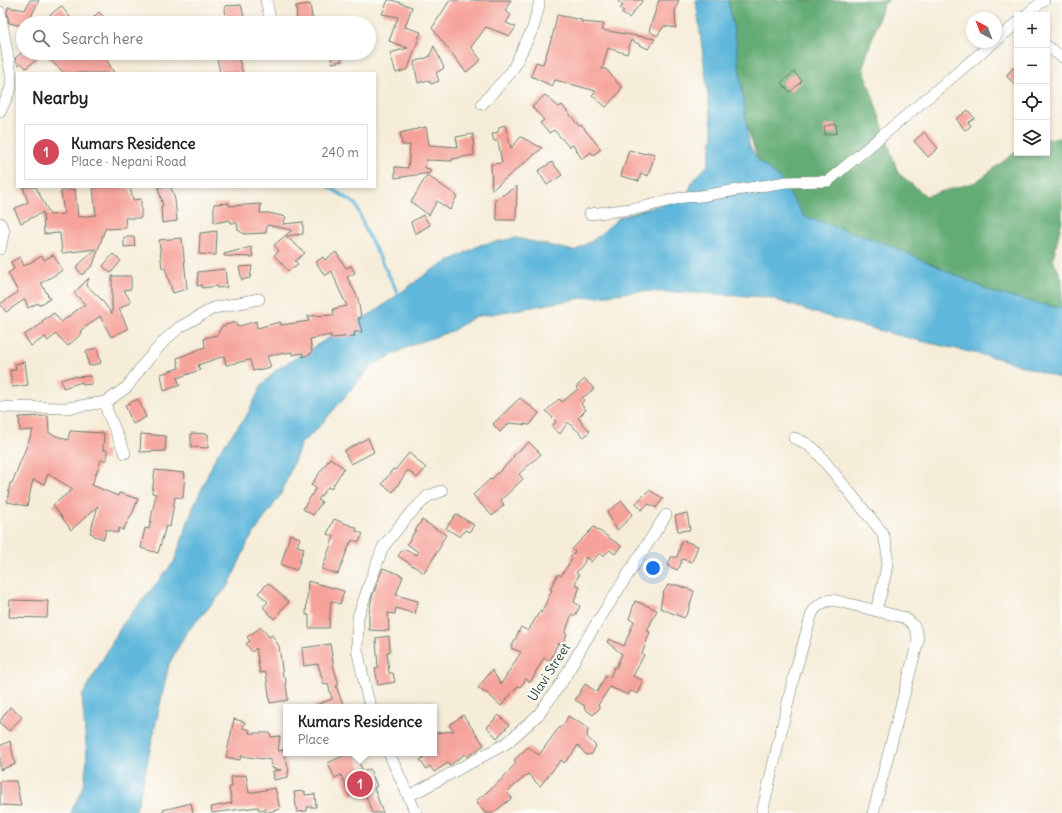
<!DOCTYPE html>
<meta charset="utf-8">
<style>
:root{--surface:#fff;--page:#f6f6f6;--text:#202124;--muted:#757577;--line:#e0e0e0;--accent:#d1495b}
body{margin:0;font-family:Delius,sans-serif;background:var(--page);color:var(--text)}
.controls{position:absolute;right:12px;top:12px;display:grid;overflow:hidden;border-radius:0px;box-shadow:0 2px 6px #0003}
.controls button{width:36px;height:36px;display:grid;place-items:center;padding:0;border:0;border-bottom:1px solid var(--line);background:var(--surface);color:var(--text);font:20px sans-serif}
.compass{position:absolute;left:966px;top:12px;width:36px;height:36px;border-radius:50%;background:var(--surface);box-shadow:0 2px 6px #0003;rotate:318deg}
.you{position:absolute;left:653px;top:568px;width:14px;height:14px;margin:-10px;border:3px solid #fff;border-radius:50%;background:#1a73e8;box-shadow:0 0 0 6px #1a73e833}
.badge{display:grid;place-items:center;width:26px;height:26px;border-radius:50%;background:var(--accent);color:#fff;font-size:13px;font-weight:700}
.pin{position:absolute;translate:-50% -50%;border:2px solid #fff;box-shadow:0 1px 4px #0006}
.popup{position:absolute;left:283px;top:704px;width:154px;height:52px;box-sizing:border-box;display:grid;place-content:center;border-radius:0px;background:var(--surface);filter:drop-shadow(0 1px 3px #0005);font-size:13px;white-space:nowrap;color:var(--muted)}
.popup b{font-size:15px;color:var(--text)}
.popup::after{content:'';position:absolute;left:50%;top:100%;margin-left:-8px;border:8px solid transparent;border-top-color:var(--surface)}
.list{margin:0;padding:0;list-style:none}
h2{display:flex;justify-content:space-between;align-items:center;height:52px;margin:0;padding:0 16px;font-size:17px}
h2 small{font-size:13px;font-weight:400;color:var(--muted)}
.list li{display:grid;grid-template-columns:26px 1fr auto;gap:12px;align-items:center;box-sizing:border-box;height:56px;margin:0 8px 8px;padding:0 8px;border:1px solid var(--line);border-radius:0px}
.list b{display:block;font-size:15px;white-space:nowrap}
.list p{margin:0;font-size:13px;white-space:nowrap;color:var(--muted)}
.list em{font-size:13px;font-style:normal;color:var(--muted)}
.icon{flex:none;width:22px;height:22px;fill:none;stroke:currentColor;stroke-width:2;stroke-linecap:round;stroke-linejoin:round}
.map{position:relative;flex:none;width:1062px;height:813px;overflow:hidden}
.search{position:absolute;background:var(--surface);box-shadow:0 2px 6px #0003;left:16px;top:16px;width:360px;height:44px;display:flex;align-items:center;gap:10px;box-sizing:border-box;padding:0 14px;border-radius:22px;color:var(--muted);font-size:15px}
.panel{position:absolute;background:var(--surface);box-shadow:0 2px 6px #0003;left:16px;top:72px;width:360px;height:116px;border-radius:0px}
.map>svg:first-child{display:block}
</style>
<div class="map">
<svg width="1062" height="813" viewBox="0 0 1062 813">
<rect width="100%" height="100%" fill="#fdfcf7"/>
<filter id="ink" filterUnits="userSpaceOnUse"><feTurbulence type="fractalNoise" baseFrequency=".025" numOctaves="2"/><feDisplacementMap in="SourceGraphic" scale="8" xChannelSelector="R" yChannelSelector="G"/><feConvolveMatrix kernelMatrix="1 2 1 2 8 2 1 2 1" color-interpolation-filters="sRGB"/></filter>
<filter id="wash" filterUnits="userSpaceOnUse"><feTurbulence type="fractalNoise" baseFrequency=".012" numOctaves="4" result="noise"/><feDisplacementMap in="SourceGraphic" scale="16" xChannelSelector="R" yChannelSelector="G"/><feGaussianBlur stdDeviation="0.9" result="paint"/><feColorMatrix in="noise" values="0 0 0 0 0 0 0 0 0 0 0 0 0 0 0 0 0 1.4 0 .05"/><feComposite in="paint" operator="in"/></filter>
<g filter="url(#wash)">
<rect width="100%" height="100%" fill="#f6edd9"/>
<path fill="#64ac74" stroke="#427454" d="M 728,0 L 889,0 L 883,5 L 863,67 L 898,173 L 926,196 L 976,182 L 1017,151 L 1017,153 L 1047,153 L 1047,139 L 1062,138 L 1062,220 L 1053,259 L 1062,279 L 1062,307 L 1054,307 L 995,293 L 892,246 L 804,216 L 779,178 L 758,160 L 745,120 L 736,42 Z"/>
<path fill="#5eb7db" stroke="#3e7a88" d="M 696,0 L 728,0 L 736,42 L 749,145 L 758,160 L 779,178 L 804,216 L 892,246 L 995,293 L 1054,307 L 1062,307 L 1062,379 L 1001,359 L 912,339 L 819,314 L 767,297 L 700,293 L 638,291 L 583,298 L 474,317 L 452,331 L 414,344 L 372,365 L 319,427 L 301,444 L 281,494 L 248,542 L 229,585 L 186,633 L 169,664 L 140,795 L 135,813 L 71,813 L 72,810 L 84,785 L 87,757 L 82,696 L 122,625 L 174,562 L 193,508 L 217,454 L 247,415 L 262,385 L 276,370 L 335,334 L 374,312 L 429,272 L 480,245 L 516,238 L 574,251 L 595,239 L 620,217 L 686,197 L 693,181 L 708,165 L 713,135 Z"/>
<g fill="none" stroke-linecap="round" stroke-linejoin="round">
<path stroke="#5eb7db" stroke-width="3" d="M 329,187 L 356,204 L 366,231 L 400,297"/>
</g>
<g id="blocks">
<path fill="#f6a29a" d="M 30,0 L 39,0 L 28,23 L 23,23 L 23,26 L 9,23 L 7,13 L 8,7 L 25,10 Z
M 388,0 L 392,0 L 412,7 L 405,27 L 421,32 L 408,69 L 396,73 L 390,53 L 408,48 L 389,41 L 398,17 L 382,14 Z
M 450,0 L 511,0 L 505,11 L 511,15 L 506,23 L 516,27 L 510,36 L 486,27 L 471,47 L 481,60 L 466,72 L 432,28 Z
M 617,0 L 643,0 L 629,18 L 621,13 L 624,11 L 620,8 L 623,6 Z
M 659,0 L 679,0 L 675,11 L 676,28 L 664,26 L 657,36 L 649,31 Z
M 310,4 L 313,23 L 297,23 L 296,6 Z
M 241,5 L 244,16 L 240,17 L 242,23 L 231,23 L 230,19 L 226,21 L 225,6 Z
M 61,6 L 75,23 L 40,23 Z
M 99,12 L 105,18 L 101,23 L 88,23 Z
M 557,15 L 582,20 L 581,22 L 604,24 L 602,30 L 655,39 L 648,49 L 631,40 L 627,54 L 608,48 L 602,69 L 606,69 L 622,88 L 616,96 L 606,107 L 592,95 L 596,91 L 555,80 L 552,86 L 531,76 L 536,62 L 543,64 L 553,34 Z
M 434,46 L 444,68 L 436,73 L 439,81 L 431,84 L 428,80 L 418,83 L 414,62 L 429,57 Z
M 23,52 L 23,53 L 103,53 L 114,73 L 64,73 L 44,54 L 26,68 L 21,63 L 19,65 L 16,61 L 15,58 Z
M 216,53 L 237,53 L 243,73 L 220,73 Z
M 330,53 L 340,53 L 342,61 L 332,63 Z
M 1013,68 L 1017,72 L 1017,86 L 1006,76 Z
M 794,72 L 802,81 L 790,92 L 781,83 Z
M 545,95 L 559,107 L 562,105 L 579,126 L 581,125 L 601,149 L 593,155 L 591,152 L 582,159 L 573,145 L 569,147 L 554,130 L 549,133 L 540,123 L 544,120 L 532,107 Z
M 968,110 L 974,118 L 968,122 L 971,126 L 965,130 L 956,119 Z
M 836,124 L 837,133 L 825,135 L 824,126 Z
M 505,125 L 511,148 L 521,137 L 542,148 L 492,190 L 491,164 L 502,163 L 498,141 L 494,141 L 492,134 L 498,132 L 499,127 Z
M 426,127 L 429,145 L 458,147 L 456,137 L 473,134 L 474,155 L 452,159 L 452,161 L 426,160 L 425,168 L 430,169 L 430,173 L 395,178 L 395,167 L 408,168 L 410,145 L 402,145 L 400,133 Z
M 924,132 L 938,148 L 928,157 L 914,141 Z
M 629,150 L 646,154 L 647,152 L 655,154 L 648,176 L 641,173 L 639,181 L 621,176 Z
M 552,162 L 562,175 L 547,185 L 538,171 Z
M 427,175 L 457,196 L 450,210 L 437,201 L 429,215 L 411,202 Z
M 517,186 L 516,220 L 497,220 L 495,200 Z
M 23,187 L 36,187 L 50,215 L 64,214 L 61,191 L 75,189 L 78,217 L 96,215 L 93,188 L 102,187 L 130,187 L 133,200 L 141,199 L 141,218 L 125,218 L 126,228 L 105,229 L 93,265 L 82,275 L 76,267 L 96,249 L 62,253 L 60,233 L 44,234 L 43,212 L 21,223 L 14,209 L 28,202 Z
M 158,187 L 171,187 L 175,200 L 177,221 L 162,223 L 161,206 L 163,206 Z
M 229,203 L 229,206 L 261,204 L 260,213 L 269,213 L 286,217 L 283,224 L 303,222 L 303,234 L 286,236 L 305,253 L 295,261 L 298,264 L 288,271 L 274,255 L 279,251 L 274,245 L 292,230 L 267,225 L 266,233 L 244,234 L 238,230 L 237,223 L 231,223 L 230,220 L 214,223 L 214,204 Z
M 423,215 L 430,225 L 415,234 L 411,222 Z
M 217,231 L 216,255 L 199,254 L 200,233 Z
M 124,237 L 134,237 L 135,246 L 124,247 Z
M 182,238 L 187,289 L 173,293 L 165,268 L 162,268 L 159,240 Z
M 251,247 L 253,257 L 224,256 L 224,254 Z
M 336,252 L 346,268 L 351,266 L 355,273 L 347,277 L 358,298 L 361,318 L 358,318 L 362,332 L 354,332 L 355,336 L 331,338 L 331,335 L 310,339 L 312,353 L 303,357 L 303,353 L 292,355 L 292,352 L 267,356 L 271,367 L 253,371 L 250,360 L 226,365 L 224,356 L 198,365 L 200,370 L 177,378 L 180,385 L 164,391 L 161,374 L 179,368 L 177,358 L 205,347 L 204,338 L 217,335 L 222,326 L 236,322 L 237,327 L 256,321 L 257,328 L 280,322 L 281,325 L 309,321 L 308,316 L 334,315 L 333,309 L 347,306 L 338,287 L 332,271 L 325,276 L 316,262 L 323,257 L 325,260 Z
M 113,254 L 121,261 L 111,273 L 103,266 Z
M 53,255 L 63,270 L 41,283 L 50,299 L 39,305 L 38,303 L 28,308 L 25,299 L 6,312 L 0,304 L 18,292 L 8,273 L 14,269 L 11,262 L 20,257 L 24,266 L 42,256 L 44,260 Z
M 252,266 L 250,278 L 242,280 L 239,267 Z
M 225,269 L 227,287 L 217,288 L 217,286 L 202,288 L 202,285 L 197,286 L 198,272 Z
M 112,276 L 131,276 L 131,289 L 124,290 L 131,302 L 119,309 L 128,329 L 111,337 L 100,316 L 80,331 L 82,333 L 68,346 L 56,334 L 48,341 L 45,337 L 31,346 L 24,335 L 43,323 L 42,321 L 54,313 L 61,322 L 85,304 L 74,293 L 89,278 L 86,286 L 87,286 L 101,299 L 112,314 Z
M 97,348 L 101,363 L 89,366 L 86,351 Z
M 25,362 L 28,385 L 12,387 L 10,370 L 16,370 L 15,364 Z
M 91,376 L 92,384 L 83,385 L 82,382 L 63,388 L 61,380 L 70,377 Z
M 585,379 L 594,389 L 582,398 L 584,400 L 581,404 L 586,410 L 578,418 L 581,420 L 580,421 L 590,431 L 584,437 L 568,422 L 560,434 L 552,427 L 556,421 L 546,411 L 559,399 L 562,402 L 578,389 L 576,387 Z
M 520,398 L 539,413 L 530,425 L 509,423 L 500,432 L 493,424 Z
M 138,399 L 146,417 L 133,424 L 125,405 Z
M 48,416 L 49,433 L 68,440 L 70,431 L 104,433 L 103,450 L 107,450 L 107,460 L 101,460 L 92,485 L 118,496 L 119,493 L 138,499 L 133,512 L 123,530 L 119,528 L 118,533 L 106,529 L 104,539 L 94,536 L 93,534 L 90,533 L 98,506 L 71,530 L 53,505 L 73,489 L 48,474 L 44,484 L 33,480 L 27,506 L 7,502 L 10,483 L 12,483 L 33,430 L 20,431 L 19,417 Z
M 191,433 L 208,434 L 208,448 L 191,447 Z
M 141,434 L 166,436 L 165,451 L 140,452 Z
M 368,438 L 374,452 L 351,464 L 344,451 Z
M 529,442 L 541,454 L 519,474 L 523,479 L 501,500 L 504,505 L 492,516 L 473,495 L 490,479 L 491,480 L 514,457 L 513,456 Z
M 409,453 L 426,468 L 417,478 L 408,470 L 393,492 L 382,484 L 393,469 L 395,470 Z
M 330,458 L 344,468 L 331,489 L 328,487 L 318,500 L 322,502 L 313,515 L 303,509 L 316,488 L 311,485 Z
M 155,470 L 185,473 L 183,498 L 175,497 L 170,527 L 166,526 L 158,553 L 141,548 L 145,528 L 149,529 L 156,494 L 152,493 Z
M 649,490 L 663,498 L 656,508 L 649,504 L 641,510 L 636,503 Z
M 622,501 L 632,514 L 628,520 L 617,530 L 607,512 Z
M 687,513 L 690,530 L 678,531 L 675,516 Z
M 456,514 L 474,525 L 469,532 L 465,530 L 460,537 L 446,528 Z
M 334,519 L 357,528 L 356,531 L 363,534 L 359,542 L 352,540 L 351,543 L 350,543 L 338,574 L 322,569 L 334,536 L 327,534 Z
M 422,520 L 446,535 L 441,543 L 442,544 L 424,573 L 398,556 L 403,549 L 417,555 L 418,552 L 407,544 Z
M 594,527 L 621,546 L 615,554 L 610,550 L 603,556 L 600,553 L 591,562 L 586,557 L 584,563 L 576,573 L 579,575 L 575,584 L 580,587 L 574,602 L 580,606 L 575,616 L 572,614 L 565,633 L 567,634 L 562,645 L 558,643 L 550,661 L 544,658 L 535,673 L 536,673 L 530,682 L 526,679 L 520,687 L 518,686 L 501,706 L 486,692 L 485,693 L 478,688 L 492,670 L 501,684 L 521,652 L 511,648 L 521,627 L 528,631 L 540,611 L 541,613 L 552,590 L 550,589 L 558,574 L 561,576 L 572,559 L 570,557 L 575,552 L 572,549 Z
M 290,534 L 300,538 L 297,546 L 304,548 L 297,570 L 281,565 Z
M 682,540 L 698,546 L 692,562 L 682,559 L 680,566 L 677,570 L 668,566 L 671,557 L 677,557 Z
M 383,568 L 403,576 L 396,595 L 418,601 L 415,614 L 396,608 L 395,614 L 388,613 L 389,631 L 369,630 L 369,614 L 372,597 Z
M 308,581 L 344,591 L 340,604 L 331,601 L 329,628 L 309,628 L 309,615 L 306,615 Z
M 268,583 L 289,602 L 279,612 L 280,613 L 274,619 L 263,607 L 268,602 L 258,593 Z
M 668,585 L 677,585 L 694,591 L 688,612 L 684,618 L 660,608 L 663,593 Z
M 10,600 L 48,601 L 47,618 L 9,617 Z
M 635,601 L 657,610 L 647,631 L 650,632 L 642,654 L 644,655 L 633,676 L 642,680 L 643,683 L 638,694 L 631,691 L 628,695 L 610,687 L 598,705 L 600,708 L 593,715 L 584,708 L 585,706 L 575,700 L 585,684 L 597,692 L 606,675 L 610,677 L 614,667 L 616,668 L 622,654 L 607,642 L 609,639 L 624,646 L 634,621 L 629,619 Z
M 261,627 L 269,637 L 272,635 L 279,646 L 283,677 L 285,676 L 288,700 L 270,703 L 266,672 L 260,673 L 256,648 L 252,652 L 246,644 L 250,641 L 247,637 Z
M 389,636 L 390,652 L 387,652 L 389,673 L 393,673 L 395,682 L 378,685 L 375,668 L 378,668 L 376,638 Z
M 330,644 L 334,668 L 339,685 L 336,686 L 344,707 L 313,707 L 313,706 L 332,699 L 328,684 L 324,685 L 318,664 L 304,666 L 302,648 Z
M 10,707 L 22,717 L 9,731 L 0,723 L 0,721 Z
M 463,715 L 484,745 L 467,757 L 465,754 L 449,766 L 448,763 L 434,772 L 430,766 L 426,769 L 420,760 L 424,758 L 421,753 L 434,753 L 434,733 L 454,731 L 449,725 Z
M 499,715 L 509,725 L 497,738 L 487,727 Z
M 568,716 L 588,728 L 587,737 L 596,746 L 592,754 L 586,755 L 578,745 L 573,753 L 564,763 L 561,760 L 540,786 L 528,774 L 507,792 L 512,798 L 493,813 L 485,813 L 476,801 L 499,782 L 516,763 L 514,760 L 528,747 L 539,755 L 557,730 L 564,724 Z
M 234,719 L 245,722 L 243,728 L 250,730 L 249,733 L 270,733 L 271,737 L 280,736 L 278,751 L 284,750 L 285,760 L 286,760 L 289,771 L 288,771 L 288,777 L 274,780 L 273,771 L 281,770 L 272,768 L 271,760 L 241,756 L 240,760 L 226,757 Z
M 10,741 L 15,764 L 0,770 L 0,746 Z
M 349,753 L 355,753 L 363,772 L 370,769 L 377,786 L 374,788 L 383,813 L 372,813 L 364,790 L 350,796 L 341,775 L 335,778 L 328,763 Z
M 246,775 L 249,793 L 275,788 L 280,809 L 265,813 L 265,809 L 259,810 L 258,807 L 212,813 L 211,807 L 232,803 L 229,787 L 232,787 L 231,777 Z
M 0,781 L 16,781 L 21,806 L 0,805 Z
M 305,791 L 305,795 L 315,794 L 316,807 L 307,807 L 307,811 L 297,812 L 294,792 Z
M 191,803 L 193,813 L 163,813 L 163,810 Z"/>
</g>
</g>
<g filter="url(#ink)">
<use href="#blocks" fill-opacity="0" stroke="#6a7b6e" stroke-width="1"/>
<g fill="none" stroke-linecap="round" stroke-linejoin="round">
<defs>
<path id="minor" d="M 266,0 L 271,23
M 0,12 L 11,74 L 11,88 L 0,112
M 1026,15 L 1044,0
M 996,41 L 1017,23
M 1047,46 L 1062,57
M 482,104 L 512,71 L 533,28 L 539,5 L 539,0
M 590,214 L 639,208 L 684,197 L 701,196 L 786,182 L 828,181 L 994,42
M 0,223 L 4,230 L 0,249
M 0,407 L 67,408 L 106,402
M 794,438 C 803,441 809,444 816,451 L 881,531 C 895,556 882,586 876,611
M 125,453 L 107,411 L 106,402 L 127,387 L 143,365 L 165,340 L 180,327 L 214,308 L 259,299
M 371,707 L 367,695 L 357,649 L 358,617 L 370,582 L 383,547 L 407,517 L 428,496 L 442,491
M 389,753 L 416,813
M 409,796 L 507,743 L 539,714 L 562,682 L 584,643 L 666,515
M 762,813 L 794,676 L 812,613 C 817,605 823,601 833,600 L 902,617 C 913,622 917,628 918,641 L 873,813"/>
</defs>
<use href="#minor" stroke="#6a7b6e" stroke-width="12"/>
<use href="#minor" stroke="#fff" stroke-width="11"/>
</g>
</g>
<g text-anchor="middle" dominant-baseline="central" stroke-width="4" stroke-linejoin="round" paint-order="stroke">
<g font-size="13" fill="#1f3d34" stroke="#fdfcf7">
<text transform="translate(549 672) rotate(-57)">Ulavi Street</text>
</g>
</g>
</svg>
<div class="controls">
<button>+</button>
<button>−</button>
<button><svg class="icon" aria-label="locate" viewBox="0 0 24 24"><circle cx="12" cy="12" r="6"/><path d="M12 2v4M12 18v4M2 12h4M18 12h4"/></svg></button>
<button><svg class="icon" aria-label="layers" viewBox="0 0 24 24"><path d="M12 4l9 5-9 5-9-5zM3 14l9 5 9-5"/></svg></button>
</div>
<svg class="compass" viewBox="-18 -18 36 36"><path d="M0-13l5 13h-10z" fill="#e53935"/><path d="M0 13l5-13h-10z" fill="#757577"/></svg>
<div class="you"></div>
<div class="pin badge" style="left:360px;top:784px">1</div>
<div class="popup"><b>Kumars Residence</b>Place</div>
<div class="search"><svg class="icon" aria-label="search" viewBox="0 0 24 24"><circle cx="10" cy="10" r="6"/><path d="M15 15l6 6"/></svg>Search here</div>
<section class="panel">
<h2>Nearby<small></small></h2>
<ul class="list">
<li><span class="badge">1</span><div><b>Kumars Residence</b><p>Place · Nepani Road</p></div><em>240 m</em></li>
</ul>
</section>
</div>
